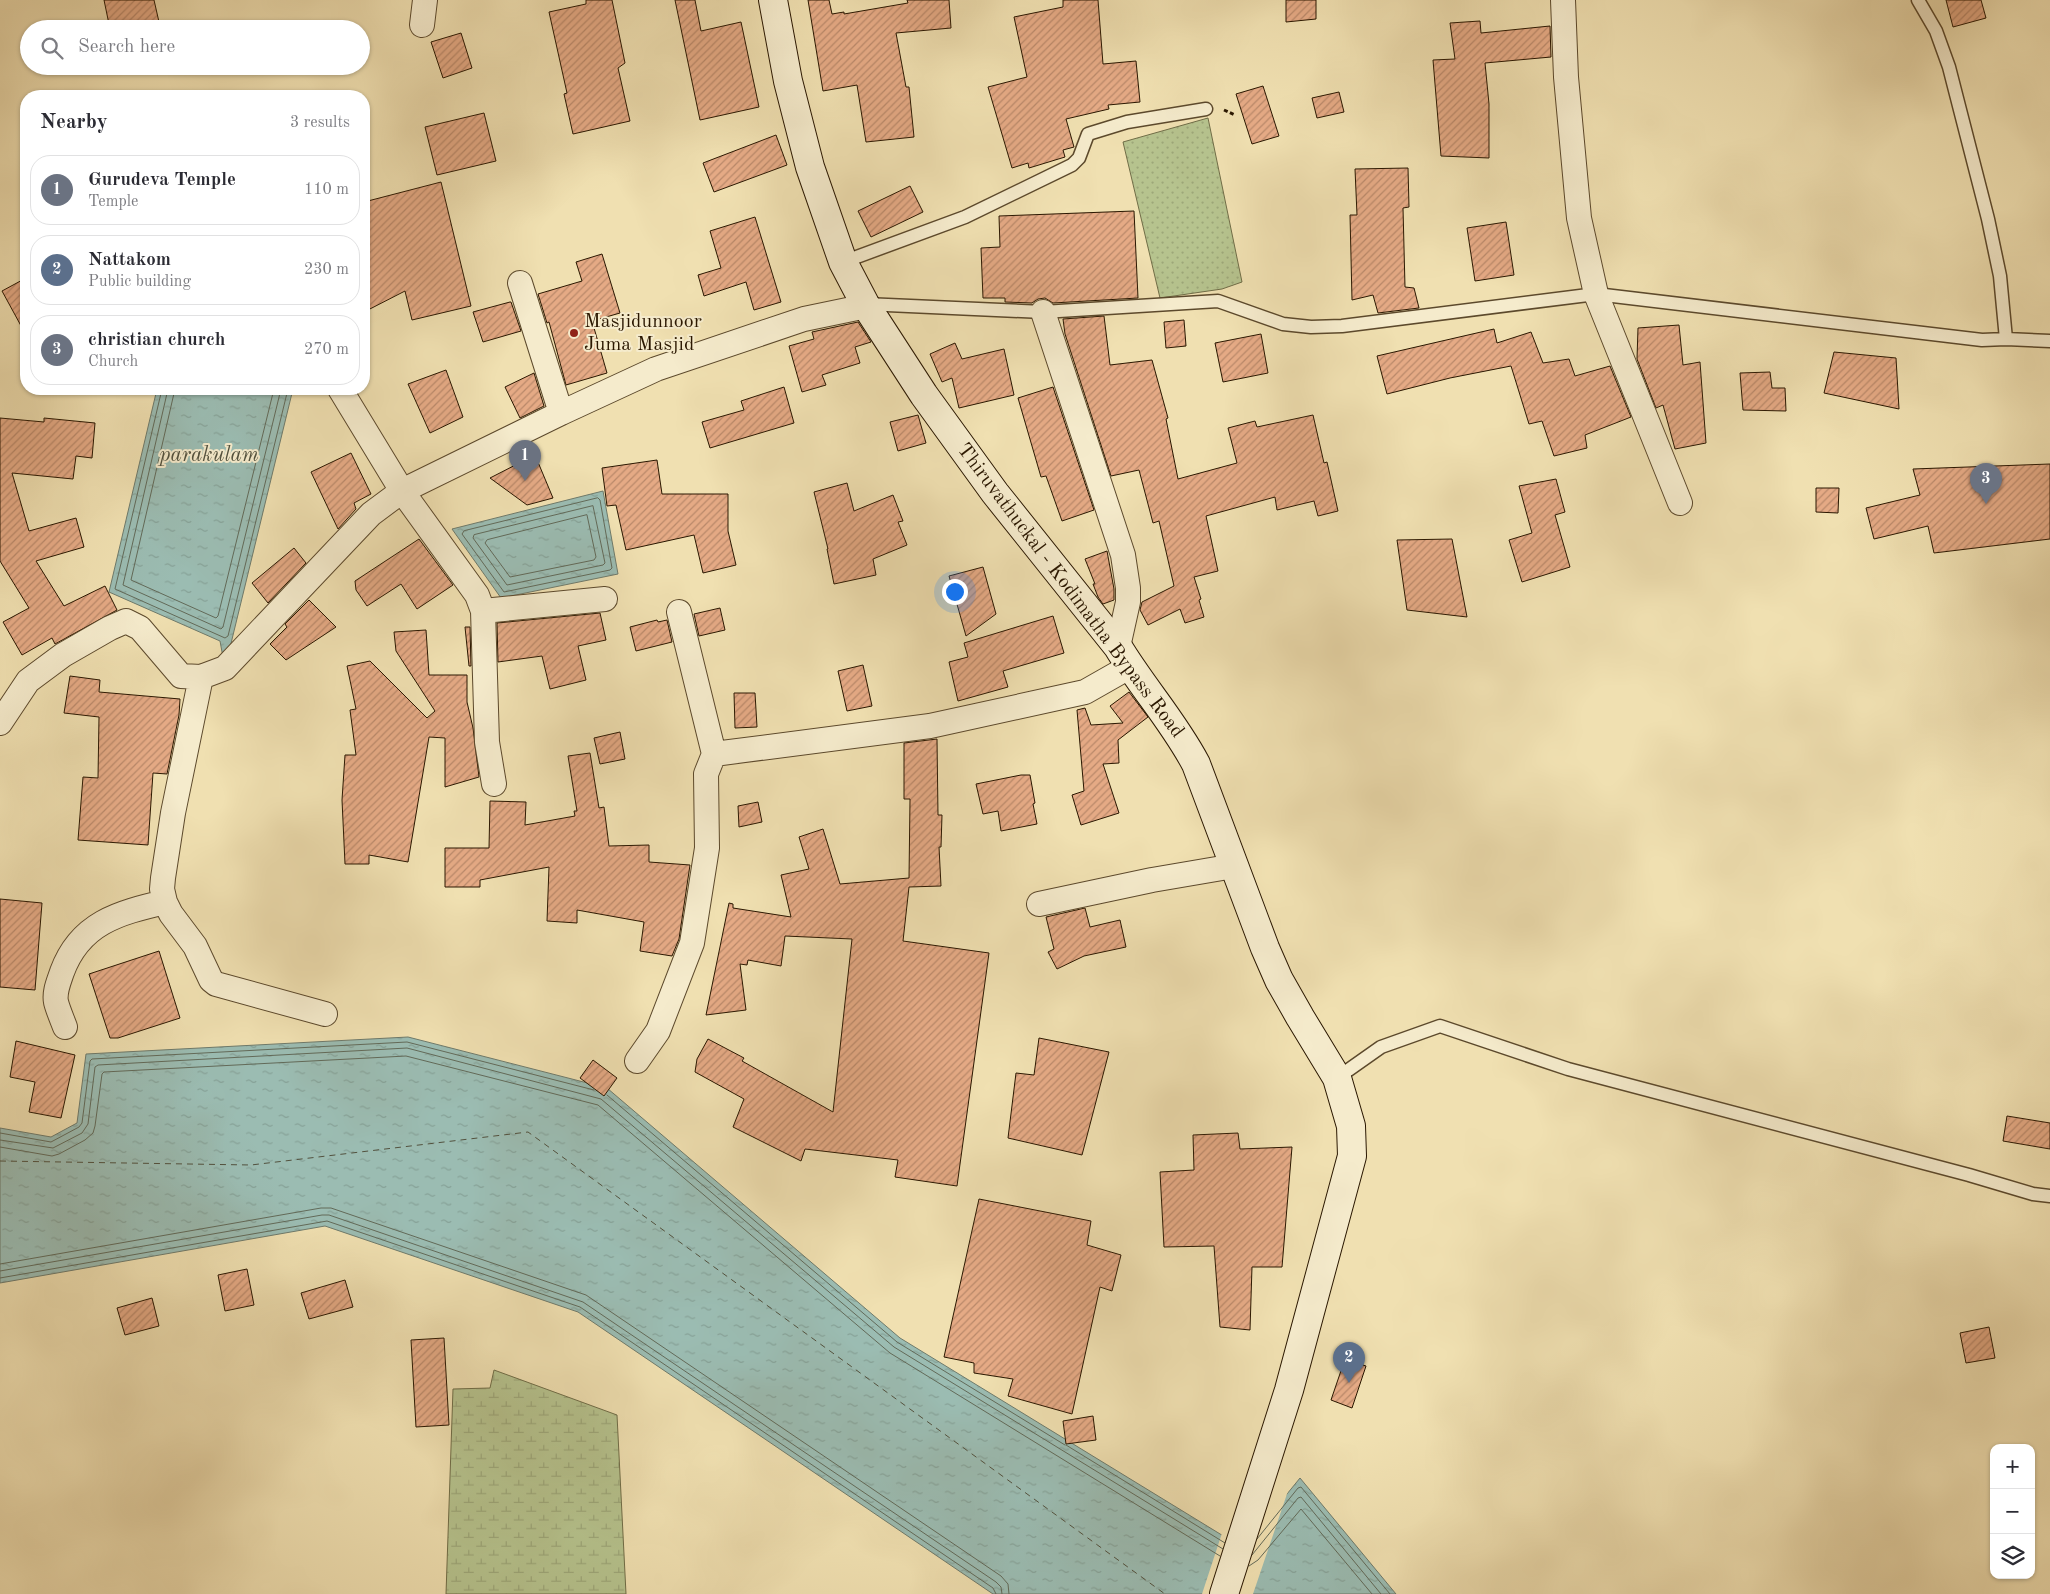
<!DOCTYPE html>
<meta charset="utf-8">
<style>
:root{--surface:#fff;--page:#f7f7f7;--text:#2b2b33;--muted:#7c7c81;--line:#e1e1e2;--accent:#1a73e8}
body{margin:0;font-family:"Old Standard TT",serif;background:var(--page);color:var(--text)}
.controls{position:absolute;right:15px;bottom:15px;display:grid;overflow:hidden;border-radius:10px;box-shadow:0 1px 4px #0004}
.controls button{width:45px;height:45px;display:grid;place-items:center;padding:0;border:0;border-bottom:1px solid var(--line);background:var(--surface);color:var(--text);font:25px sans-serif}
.you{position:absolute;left:954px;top:591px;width:18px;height:18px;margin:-12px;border:4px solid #fff;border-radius:50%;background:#1a73e8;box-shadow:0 0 0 8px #1a73e833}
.badge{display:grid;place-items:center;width:32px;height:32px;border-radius:50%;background:var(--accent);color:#fff;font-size:16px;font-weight:700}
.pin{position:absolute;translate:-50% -41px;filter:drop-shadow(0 1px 2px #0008)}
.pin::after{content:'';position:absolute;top:26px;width:18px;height:15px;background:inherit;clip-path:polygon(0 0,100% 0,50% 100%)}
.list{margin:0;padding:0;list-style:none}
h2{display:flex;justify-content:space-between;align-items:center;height:65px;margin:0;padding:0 20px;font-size:21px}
h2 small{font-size:16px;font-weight:400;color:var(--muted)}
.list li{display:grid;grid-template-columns:32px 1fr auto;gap:15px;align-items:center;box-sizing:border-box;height:70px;margin:0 10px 10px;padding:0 10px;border:1px solid var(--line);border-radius:20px}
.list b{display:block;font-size:19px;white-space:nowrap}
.list p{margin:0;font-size:16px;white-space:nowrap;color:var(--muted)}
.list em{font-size:16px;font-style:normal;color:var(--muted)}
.icon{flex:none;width:28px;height:28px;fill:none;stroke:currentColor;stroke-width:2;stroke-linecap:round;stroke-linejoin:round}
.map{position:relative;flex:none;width:2050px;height:1594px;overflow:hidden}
.search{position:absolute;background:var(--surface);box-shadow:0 1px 4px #0004;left:20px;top:20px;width:350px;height:55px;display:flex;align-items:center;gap:12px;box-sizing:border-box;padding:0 18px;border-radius:28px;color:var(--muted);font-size:19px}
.panel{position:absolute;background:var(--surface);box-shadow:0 1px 4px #0004;left:20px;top:90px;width:350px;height:305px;border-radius:20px}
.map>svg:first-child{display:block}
</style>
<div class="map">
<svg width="2050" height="1594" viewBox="0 0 2050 1594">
<defs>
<pattern id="grass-dots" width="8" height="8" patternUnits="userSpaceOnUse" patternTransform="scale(1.25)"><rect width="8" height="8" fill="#b6c38e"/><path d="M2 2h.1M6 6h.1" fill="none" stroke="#9da779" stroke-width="1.8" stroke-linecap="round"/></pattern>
<pattern id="wetland-marsh" width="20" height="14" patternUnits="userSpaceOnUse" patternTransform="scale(1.25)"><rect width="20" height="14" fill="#b6c38e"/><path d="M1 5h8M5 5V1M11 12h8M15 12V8" fill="none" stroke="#9da779"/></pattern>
<pattern id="water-ripples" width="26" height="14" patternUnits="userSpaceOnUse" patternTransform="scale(1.25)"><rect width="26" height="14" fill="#9bbcb2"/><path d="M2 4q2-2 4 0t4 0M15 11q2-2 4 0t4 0" fill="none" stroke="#86a197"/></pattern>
<pattern id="building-hatch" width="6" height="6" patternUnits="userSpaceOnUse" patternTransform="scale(1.25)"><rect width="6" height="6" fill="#e5aa85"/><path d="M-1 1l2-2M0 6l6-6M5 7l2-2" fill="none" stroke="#ba896a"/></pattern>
</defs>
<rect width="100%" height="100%" fill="#f0e0b1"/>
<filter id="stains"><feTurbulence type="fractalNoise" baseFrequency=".004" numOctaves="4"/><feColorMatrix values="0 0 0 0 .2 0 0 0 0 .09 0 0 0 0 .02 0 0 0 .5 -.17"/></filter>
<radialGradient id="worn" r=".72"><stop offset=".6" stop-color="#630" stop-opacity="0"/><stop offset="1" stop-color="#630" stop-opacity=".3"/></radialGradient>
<path fill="url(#grass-dots)" stroke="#706d47" d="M 1208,118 L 1242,282 L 1222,289 L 1160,298 L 1123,142 Z"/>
<path fill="url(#wetland-marsh)" stroke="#706d47" d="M 494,1370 L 617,1415 L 626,1594 L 446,1594 L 453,1389 L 490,1388 Z"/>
<path fill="url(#water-ripples)" stroke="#6e7a6b" d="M 157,389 L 293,389 L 225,668 L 220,641 L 109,592 Z
M 603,491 L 618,574 L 501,598 L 452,529 Z
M 408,1037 L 607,1088 L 900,1338 L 1243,1548 L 1300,1478 L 1396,1594 L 993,1594 L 578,1312 L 325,1226 L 0,1283 L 0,1128 L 51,1137 L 77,1123 L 86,1054 Z"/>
<path fill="#f0e0b1" d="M 1289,1488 L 1253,1594 L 1202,1594 L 1222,1533 L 1243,1545 Z"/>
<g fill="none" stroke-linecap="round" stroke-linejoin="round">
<path stroke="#626a59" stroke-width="1" d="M 162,389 L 115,589 L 225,638 L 228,636 L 288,389
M 168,389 L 123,585 L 221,629 L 223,627 L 281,389
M 175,389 L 131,580 L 216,618 L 218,616 L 274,389
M 598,498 L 600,500 L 612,568 L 610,570 L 504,592 L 462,534 L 464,531 Z
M 593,506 L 605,563 L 603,565 L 507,585 L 473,538 L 474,535 Z
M 587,515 L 596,557 L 594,560 L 510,577 L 485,543 L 487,540 Z
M 607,1095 L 897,1342 L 1065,1445
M 0,1133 L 51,1142 L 79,1127 L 82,1123 L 90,1061 L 92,1059 L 407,1042 L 594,1090
M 0,1140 L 53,1148 L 82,1133 L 88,1124 L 95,1067 L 98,1065 L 407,1048 L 601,1099 L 894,1347 L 1223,1549
M 0,1147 L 52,1156 L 59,1154 L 85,1140 L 93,1133 L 95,1126 L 102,1074 L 104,1072 L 406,1056 L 598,1105 L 890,1353 L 1220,1556
M 0,1264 L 321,1208 L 331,1208 L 586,1295 L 1001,1576 L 1008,1584 L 1009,1594
M 0,1271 L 322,1215 L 329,1215 L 583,1302 L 996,1582 L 1001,1587 L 1002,1594
M 0,1278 L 327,1221 L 580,1307 L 993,1588 L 996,1594
M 1066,1445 L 1225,1543
M 1257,1539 L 1298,1488 L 1301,1487 L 1390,1594
M 1252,1555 L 1298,1498 L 1301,1497 L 1381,1594
M 1249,1566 L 1258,1560 L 1301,1509 L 1372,1594"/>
<path stroke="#52513e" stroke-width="1" stroke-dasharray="6 5" stroke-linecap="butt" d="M 0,1161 L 251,1165 L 528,1132 L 1165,1594"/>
</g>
<path fill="url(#building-hatch)" stroke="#2a1700" d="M 104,0 L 154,0 L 159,22 L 128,29 L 110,29 Z
M 586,0 L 612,0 L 625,63 L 618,68 L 630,121 L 573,134 L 564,94 L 567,93 L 549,12 L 586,4 Z
M 675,0 L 695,0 L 701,31 L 741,22 L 759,107 L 700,120 Z
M 808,0 L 829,0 L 832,14 L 844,12 L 844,14 L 908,3 L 907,0 L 949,0 L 951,28 L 896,33 L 906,87 L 909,87 L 914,137 L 866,142 L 857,85 L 823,91 Z
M 1063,0 L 1098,0 L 1103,64 L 1136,61 L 1140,102 L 1108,105 L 1109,109 L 1066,119 L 1074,147 L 1063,150 L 1065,157 L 1029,168 L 1028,163 L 1012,168 L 988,87 L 1027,77 L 1014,17 L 1063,7 Z
M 1286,0 L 1316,0 L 1316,19 L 1286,22 Z
M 1946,0 L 1981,0 L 1986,18 L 1953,27 Z
M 1480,21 L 1481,33 L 1550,26 L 1551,57 L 1485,63 L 1489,104 L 1489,158 L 1441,156 L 1433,60 L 1455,59 L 1450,23 Z
M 461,33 L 472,68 L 443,78 L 431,42 Z
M 1263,86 L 1279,136 L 1252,144 L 1236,94 Z
M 1339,92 L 1344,112 L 1317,118 L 1312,98 Z
M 484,113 L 496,161 L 437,175 L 425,127 Z
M 776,135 L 787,165 L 714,192 L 703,163 Z
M 1408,168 L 1409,207 L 1403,208 L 1405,287 L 1414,288 L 1419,308 L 1378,313 L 1373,295 L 1352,300 L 1350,215 L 1357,215 L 1355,169 Z
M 441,182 L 471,306 L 412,320 L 405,291 L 364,312 L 364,202 Z
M 910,186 L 923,212 L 871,237 L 858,211 Z
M 1134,211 L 1138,298 L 1053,303 L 1045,298 L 1038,299 L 1032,303 L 1005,302 L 1005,298 L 983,298 L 981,248 L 1000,247 L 999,216 Z
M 755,217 L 781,302 L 754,310 L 746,282 L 704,296 L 698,275 L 721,268 L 710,231 Z
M 1506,222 L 1514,275 L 1475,281 L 1467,228 Z
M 602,254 L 620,313 L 592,321 L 607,373 L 566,385 L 549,322 L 547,323 L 538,294 L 582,281 L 576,262 Z
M 26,278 L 26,335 L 2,291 Z
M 510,302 L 511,302 L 521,331 L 483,342 L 473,312 Z
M 1104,316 L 1110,365 L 1152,360 L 1168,418 L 1166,419 L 1178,479 L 1237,463 L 1228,428 L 1255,421 L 1257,427 L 1313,415 L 1324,463 L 1327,462 L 1338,511 L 1318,516 L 1314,501 L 1277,510 L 1275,497 L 1206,516 L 1218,571 L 1194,577 L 1201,599 L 1199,600 L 1204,617 L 1185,623 L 1180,609 L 1148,625 L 1140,610 L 1142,602 L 1174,586 L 1159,521 L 1153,523 L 1139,470 L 1111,476 L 1065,334 L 1063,319 Z
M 1184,320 L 1186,346 L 1166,348 L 1164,322 Z
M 858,322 L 871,342 L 855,347 L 860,363 L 822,375 L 826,385 L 802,392 L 789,346 L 814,339 L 812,332 Z
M 1679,325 L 1683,365 L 1700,362 L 1706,443 L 1675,449 L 1663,405 L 1656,408 L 1637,359 L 1638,328 Z
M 1494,329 L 1497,343 L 1531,332 L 1543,363 L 1569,359 L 1575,376 L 1610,366 L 1631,417 L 1585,435 L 1587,448 L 1554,456 L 1542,421 L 1529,424 L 1511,366 L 1450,378 L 1387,394 L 1377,356 Z
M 1261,334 L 1268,373 L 1223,382 L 1215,343 Z
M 955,343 L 962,359 L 1004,349 L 1014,395 L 959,408 L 952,378 L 942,382 L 930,354 Z
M 1834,352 L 1896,358 L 1899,409 L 1824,393 Z
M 446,370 L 463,417 L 430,433 L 408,384 Z
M 1770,372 L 1772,388 L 1785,388 L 1786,411 L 1743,410 L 1740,373 Z
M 534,373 L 544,406 L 520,418 L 505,387 Z
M 784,387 L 794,423 L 710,448 L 702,422 L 744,410 L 741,401 Z
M 1053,387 L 1094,510 L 1062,521 L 1046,476 L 1041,477 L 1018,398 Z
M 918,415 L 926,443 L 898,451 L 890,422 Z
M 0,418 L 44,422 L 44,418 L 95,423 L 92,458 L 76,456 L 73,479 L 12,473 L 29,531 L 76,518 L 84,547 L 36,561 L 64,606 L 105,586 L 117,610 L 55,644 L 52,638 L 22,655 L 3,622 L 29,608 L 0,561 Z
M 351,453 L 371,494 L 354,503 L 356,509 L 338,529 L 311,472 Z
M 535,455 L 553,498 L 527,505 L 490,478 Z
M 657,460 L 662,494 L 728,494 L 728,531 L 736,565 L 703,573 L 694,535 L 626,550 L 616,505 L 607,506 L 602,468 Z
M 2050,464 L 2050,539 L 1934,553 L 1928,526 L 1874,539 L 1866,508 L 1920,495 L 1913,469 Z
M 1556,479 L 1565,512 L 1555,515 L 1570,567 L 1522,582 L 1509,540 L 1532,533 L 1519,486 Z
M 847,483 L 854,511 L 893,495 L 903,521 L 898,522 L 907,545 L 873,559 L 876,575 L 834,584 L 827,549 L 828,549 L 814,492 Z
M 1816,488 L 1839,488 L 1838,513 L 1816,512 Z
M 419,539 L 453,585 L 417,609 L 401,584 L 367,606 L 356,590 L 355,581 Z
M 1452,539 L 1467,617 L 1407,610 L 1397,540 Z
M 294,548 L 306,563 L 268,603 L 252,583 Z
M 1107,551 L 1114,589 L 1114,600 L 1103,604 L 1098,597 L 1093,584 L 1095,584 L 1085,559 Z
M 983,567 L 996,614 L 966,636 L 949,576 Z
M 309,600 L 336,627 L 286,660 L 270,644 L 287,627 L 285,624 Z
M 720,608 L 725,630 L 699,636 L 694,614 Z
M 600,613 L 606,640 L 578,646 L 586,680 L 550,689 L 542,656 L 498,662 L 497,623 Z
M 1053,616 L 1064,653 L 1003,671 L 1008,687 L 958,701 L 949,662 L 968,657 L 964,643 Z
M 657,620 L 658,622 L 667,620 L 672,642 L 636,651 L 630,627 Z
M 465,627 L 470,627 L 471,666 L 469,666 Z
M 426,630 L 429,675 L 467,675 L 467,702 L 473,728 L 479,777 L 445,787 L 445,738 L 429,737 L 408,862 L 369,855 L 369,864 L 345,864 L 342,800 L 345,755 L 356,755 L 350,710 L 356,709 L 347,666 L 370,661 L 427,718 L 435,711 L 396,651 L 394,632 Z
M 863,665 L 872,706 L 847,711 L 838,671 Z
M 70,676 L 100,680 L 99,692 L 180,699 L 179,715 L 167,774 L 153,773 L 148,845 L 78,840 L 83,777 L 98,778 L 99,717 L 64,713 Z
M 1129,692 L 1148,717 L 1118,740 L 1119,763 L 1103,764 L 1119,813 L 1081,825 L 1072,795 L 1084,791 L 1077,710 L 1085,708 L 1091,725 L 1123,723 L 1110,706 Z
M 734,693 L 755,693 L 757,727 L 735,728 Z
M 620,732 L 625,759 L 600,764 L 594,738 Z
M 937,739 L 938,815 L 942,815 L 941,847 L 939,847 L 941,886 L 909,887 L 903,941 L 989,953 L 957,1186 L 895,1177 L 898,1160 L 805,1149 L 801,1161 L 733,1127 L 744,1099 L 695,1072 L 697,1059 L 708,1039 L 744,1058 L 742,1061 L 833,1112 L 852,939 L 785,936 L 781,966 L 748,960 L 747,965 L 740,964 L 746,1010 L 706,1015 L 729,903 L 733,904 L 733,908 L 791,917 L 781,875 L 809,869 L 799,837 L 823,829 L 840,884 L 909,878 L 910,799 L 904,799 L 904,743 Z
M 590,753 L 599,808 L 604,807 L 609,846 L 649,845 L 649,862 L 690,865 L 679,939 L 672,956 L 640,951 L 644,922 L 577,910 L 577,923 L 547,921 L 549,867 L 480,880 L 480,887 L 445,887 L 445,848 L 489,848 L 490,801 L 526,802 L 525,825 L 575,816 L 574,811 L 577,811 L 568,756 Z
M 1021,775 L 1030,775 L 1035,803 L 1033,804 L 1037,824 L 1001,831 L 998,811 L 983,814 L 976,784 Z
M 758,802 L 762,822 L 739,827 L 738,806 Z
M 0,899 L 42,903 L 35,990 L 0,987 Z
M 1085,908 L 1090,927 L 1120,920 L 1126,947 L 1084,956 L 1057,969 L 1048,952 L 1054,949 L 1046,917 Z
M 159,951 L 180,1018 L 118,1038 L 110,1038 L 89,974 Z
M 1039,1038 L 1109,1052 L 1082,1155 L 1008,1138 L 1016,1073 L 1034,1075 Z
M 16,1041 L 75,1055 L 61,1118 L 29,1112 L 35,1082 L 10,1077 Z
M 593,1060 L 617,1078 L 604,1096 L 580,1078 Z
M 2007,1116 L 2050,1123 L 2050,1149 L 2003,1141 Z
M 1238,1133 L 1240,1149 L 1292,1147 L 1282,1267 L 1252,1267 L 1250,1330 L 1220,1327 L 1214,1246 L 1164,1247 L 1160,1172 L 1194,1170 L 1193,1135 Z
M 979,1199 L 1091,1221 L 1087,1245 L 1121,1255 L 1112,1291 L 1100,1287 L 1072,1414 L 1008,1396 L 1013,1379 L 974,1373 L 974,1363 L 944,1357 Z
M 247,1269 L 254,1305 L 225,1311 L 218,1275 Z
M 345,1280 L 353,1307 L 309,1319 L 301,1293 Z
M 152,1298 L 159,1326 L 125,1335 L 117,1308 Z
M 1989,1327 L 1995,1358 L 1966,1363 L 1960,1333 Z
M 444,1338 L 449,1425 L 416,1427 L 411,1340 Z
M 1345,1359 L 1366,1366 L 1352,1408 L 1331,1400 Z
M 1093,1416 L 1096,1440 L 1066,1444 L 1063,1421 Z"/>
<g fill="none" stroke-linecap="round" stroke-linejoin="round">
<defs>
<path id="lane" d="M 1918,0 L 1936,31 L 1949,67 L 1988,219 L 2000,276 L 2006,339
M 843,262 L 965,217 L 1072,165 L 1079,158 L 1088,134 L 1127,122 L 1206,109
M 865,304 L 1043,312 L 1218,301 L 1283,324 L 1311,327 L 1342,326 L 1596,294 L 1982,340 L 2006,339 L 2050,341
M 1337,1078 L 1381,1047 L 1440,1026 L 1568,1069 L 1969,1175 L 2033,1194 L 2050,1196"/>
<path id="street" d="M 1563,0 L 1566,77 L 1579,218 L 1596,294 L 1680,503
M 422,25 L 425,0
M 520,283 L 561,413
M 1043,312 L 1123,555 L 1128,588 L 1128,602 L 1118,647
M 340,389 L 402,491 L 477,595 L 483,611 L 487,742 L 494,784
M 483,611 L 605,599
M 201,677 L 173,813 L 163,878 L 162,889 L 165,902 L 171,914 L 195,946 L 211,980 L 216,984 L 325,1014
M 0,723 L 28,681 L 63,655 L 110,628 L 126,621 L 140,628 L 181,676 L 201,677 L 225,668 L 371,514 L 402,491 L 561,413 L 656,369 L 804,319 L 857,308 L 865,304
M 714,754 L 930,726 L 1085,692 L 1129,667
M 1039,904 L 1152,880 L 1234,866
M 65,1027 C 62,1019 58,1010 56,1002 C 54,992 59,981 62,972 C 80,923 118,913 165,902
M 637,1061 L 658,1031 L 692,943 L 707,848 L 706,774 L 714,754 L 679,612"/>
<path id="secondary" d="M 773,0 L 788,81 L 810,167 L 843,262 L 865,304 L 924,395 L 995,493 L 1118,647 C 1142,687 1174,722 1196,764 L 1265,948 L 1279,980 L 1300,1017 L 1337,1078 L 1351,1126 L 1352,1156 L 1289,1390 L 1224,1594"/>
</defs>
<use href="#lane" stroke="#5c492c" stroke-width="15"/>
<use href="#street" stroke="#5c492c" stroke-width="26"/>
<use href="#secondary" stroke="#2a1700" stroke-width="30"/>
<path stroke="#2a1700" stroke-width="3" stroke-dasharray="4 2.5" stroke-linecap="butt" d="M 1224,110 L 1235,115"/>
<use href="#lane" stroke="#f5ebcc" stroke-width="12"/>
<use href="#street" stroke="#f5ebcc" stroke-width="24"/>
<use href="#secondary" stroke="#f5ebcc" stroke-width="28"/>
</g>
<circle fill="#8f2418" stroke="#f5ebcc" stroke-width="2" cx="574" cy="333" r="5"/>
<g text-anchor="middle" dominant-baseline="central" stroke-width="4" stroke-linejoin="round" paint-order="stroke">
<g font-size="20" fill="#2a1700" stroke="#f5ebcc" text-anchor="start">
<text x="584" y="322">Masjidunnoor<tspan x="584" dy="23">Juma Masjid</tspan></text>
</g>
<g font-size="20" fill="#2a1700" stroke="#f5ebcc">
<text transform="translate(1070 591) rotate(53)">Thiruvathuckal - Kodimatha Bypass Road</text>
</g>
<g font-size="21" font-style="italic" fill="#52513e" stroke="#f5ebcc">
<text x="209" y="455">parakulam</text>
</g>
</g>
<rect width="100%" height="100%" filter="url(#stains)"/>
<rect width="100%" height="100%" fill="url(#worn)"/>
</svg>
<div class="controls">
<button>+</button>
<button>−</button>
<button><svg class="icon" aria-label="layers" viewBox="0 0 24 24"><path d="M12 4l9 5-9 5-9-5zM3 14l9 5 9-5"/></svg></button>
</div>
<div class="you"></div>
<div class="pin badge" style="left:525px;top:481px;background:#6b7280">1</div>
<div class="pin badge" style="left:1349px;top:1383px;background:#5c6f8a">2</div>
<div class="pin badge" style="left:1986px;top:504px;background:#6b7280">3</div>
<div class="search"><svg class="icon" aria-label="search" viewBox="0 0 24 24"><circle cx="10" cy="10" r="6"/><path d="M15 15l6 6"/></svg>Search here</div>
<section class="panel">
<h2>Nearby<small>3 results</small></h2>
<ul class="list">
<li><span class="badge" style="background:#6b7280">1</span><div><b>Gurudeva Temple</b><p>Temple</p></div><em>110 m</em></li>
<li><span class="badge" style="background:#5c6f8a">2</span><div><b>Nattakom</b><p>Public building</p></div><em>230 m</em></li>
<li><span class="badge" style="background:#6b7280">3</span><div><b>christian church</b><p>Church</p></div><em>270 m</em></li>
</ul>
</section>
</div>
